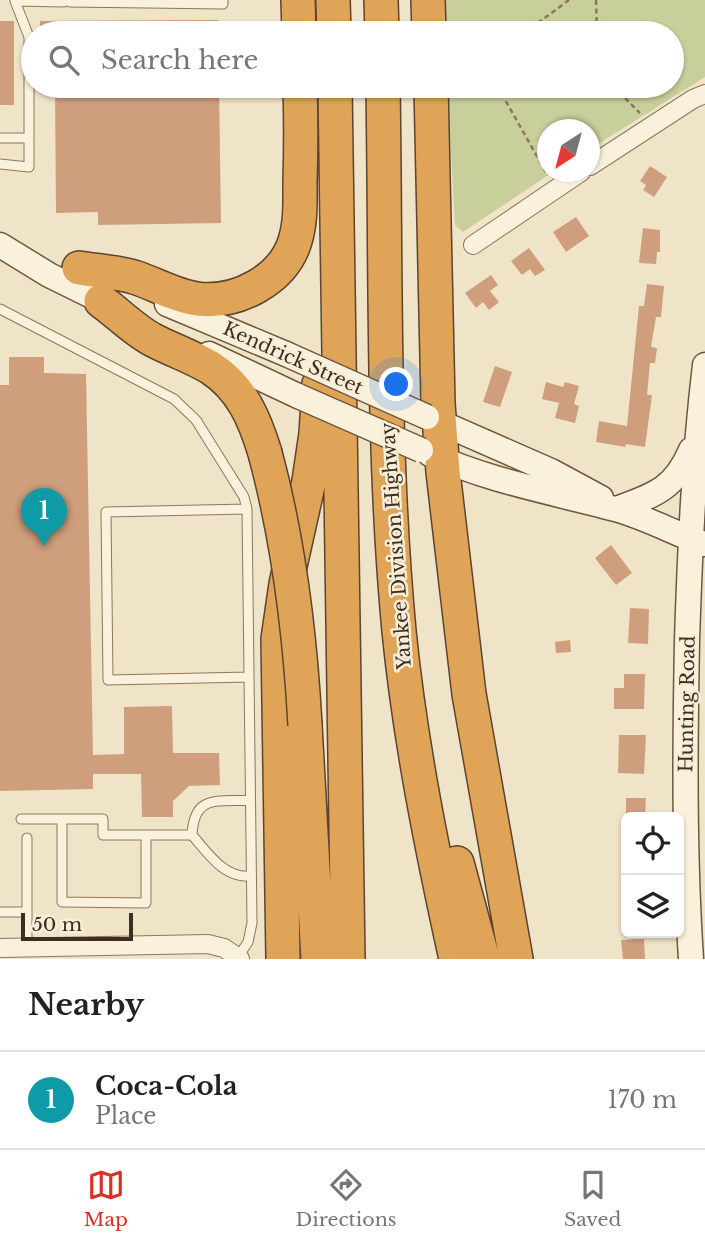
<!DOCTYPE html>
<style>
:root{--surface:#fff;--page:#f6f6f6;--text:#222;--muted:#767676;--line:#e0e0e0;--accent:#d93025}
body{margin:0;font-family:"Libre Baskerville",serif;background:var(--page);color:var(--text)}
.controls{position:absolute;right:21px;bottom:21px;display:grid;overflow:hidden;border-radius:10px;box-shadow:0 2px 5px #0004}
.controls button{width:63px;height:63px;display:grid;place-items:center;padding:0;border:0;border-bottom:2px solid var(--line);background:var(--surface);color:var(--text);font:35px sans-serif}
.compass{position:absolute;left:537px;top:119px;width:63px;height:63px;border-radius:50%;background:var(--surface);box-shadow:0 2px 5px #0004;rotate:216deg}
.scale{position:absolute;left:21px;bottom:18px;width:112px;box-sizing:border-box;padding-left:7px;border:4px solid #3d2e20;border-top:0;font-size:19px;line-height:24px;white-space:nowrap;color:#3d2e20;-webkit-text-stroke:5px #f7eed8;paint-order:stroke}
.you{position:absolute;left:397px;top:385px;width:24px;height:24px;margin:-18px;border:5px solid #fff;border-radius:50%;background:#1a73e8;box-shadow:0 0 0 10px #1a73e833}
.badge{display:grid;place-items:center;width:46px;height:46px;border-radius:50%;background:var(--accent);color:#fff;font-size:23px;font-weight:700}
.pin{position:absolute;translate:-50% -58px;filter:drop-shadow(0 2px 4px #0008)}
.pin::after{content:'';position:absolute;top:37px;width:24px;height:21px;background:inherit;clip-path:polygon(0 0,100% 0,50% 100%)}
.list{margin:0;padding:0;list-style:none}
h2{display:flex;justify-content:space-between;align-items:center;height:91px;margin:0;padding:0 28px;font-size:30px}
h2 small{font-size:23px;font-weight:400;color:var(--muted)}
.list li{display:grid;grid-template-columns:46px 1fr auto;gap:21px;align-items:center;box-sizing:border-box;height:98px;padding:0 28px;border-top:2px solid var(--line)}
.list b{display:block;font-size:26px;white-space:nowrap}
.list p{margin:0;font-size:23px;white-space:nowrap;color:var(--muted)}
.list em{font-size:23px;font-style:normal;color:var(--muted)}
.icon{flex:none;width:38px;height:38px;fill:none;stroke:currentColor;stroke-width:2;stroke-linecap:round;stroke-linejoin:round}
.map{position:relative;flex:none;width:705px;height:959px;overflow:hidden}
.search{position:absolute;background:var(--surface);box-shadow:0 2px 5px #0004;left:21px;right:21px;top:21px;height:77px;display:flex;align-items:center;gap:18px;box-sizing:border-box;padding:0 24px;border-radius:38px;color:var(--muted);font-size:26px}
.sheet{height:189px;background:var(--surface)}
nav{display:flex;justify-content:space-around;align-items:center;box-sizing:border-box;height:98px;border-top:2px solid var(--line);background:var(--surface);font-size:19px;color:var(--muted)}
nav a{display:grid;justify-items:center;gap:4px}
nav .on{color:var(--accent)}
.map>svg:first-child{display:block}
</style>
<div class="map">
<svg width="705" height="959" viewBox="0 0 705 959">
<rect width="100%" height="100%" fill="#f0e4c8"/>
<path fill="#c9cf9b" d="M 442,0 L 705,0 L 705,77 L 590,149 L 590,130 L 548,130 L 548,172 L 553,172 L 463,232 L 455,225 L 447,86 L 672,86 L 672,33 L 444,33 Z"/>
<path fill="#cf9f7d" d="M 218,20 L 219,33 L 40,33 L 40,21 Z
M 0,21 L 14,21 L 14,105 L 0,105 Z
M 55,86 L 219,86 L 221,223 L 98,225 L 98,212 L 56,213 Z
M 650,166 L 667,177 L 654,197 L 643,190 L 646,185 L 640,181 Z
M 576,217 L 589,236 L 566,252 L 553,232 Z
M 643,228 L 660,230 L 660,252 L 657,252 L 656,264 L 639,263 Z
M 529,248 L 545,270 L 535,276 L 530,269 L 522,275 L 511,261 Z
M 491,275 L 498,285 L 490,291 L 499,302 L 489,310 L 483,302 L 476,308 L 465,293 Z
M 647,284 L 664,286 L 661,317 L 656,317 L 651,347 L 657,348 L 655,363 L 650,363 L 647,395 L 652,395 L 645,447 L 626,444 L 625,447 L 596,442 L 599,421 L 627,426 L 639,306 L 644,306 Z
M 9,357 L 44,357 L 44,373 L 86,374 L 93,755 L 124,754 L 124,707 L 172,706 L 173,753 L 219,753 L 220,785 L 189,786 L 173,801 L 173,817 L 142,817 L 141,774 L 93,774 L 93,789 L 0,791 L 0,385 L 9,385 Z
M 495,366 L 512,372 L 500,407 L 483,402 Z
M 546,382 L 563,387 L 565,382 L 579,386 L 574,404 L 579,406 L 575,423 L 555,418 L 559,403 L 542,399 Z
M 611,545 L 632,573 L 616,585 L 595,558 Z
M 630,608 L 649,609 L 648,644 L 628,643 Z
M 570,640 L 571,652 L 556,653 L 555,642 Z
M 624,674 L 645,674 L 644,709 L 614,709 L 614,688 L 624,688 Z
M 619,735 L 646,735 L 644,774 L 618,773 Z
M 626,798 L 646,798 L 645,817 L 626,817 Z
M 644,939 L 645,959 L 623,959 L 621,940 Z"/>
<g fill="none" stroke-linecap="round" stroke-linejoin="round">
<defs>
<path id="lane" d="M 70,2 L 223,4 L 223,0
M 29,45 L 29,37 L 15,1 L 64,2
M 0,138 L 29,138
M 0,164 L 29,167 L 29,52
M 0,309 L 174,399 L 196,420 L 244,497 L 247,509 L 252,923 L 248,942 L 238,957
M 247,509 L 106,512 L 108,680 L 249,677
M 250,800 C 217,802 194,794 192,835 C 208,853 224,879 251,876
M 21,819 L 103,819 L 103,835 L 192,835
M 62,819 L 62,902 L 146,903 L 146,836
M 27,838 L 27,948
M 0,912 L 27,912"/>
<path id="street" d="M 590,166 L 693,99 L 705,94
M 473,245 L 581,172
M 0,948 L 208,944 L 224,948 L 240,959"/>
<path id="secondary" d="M 0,245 L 49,275 L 116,308
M 167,304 L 286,354
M 209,354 L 298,396
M 428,417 L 551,471 L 601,498
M 430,454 C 489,481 552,492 615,509 C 645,517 674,533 704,544
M 616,509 C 654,495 674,490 691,450
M 691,959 C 684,853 685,747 687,641 C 690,548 694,457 705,365"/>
<path id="highway" d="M 298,0 L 299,33
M 333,0 L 334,33
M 381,0 L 382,33
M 428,0 L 429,33
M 335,86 L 348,959
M 383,86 C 386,267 382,450 399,631 C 410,741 432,850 456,959
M 431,86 L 438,403 L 443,472 L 469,694 L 516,959
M 79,268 C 97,271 119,272 137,278 C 157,285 176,296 197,299 C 237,304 283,280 295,241 C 301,222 300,201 300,182 C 301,150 301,118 300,86
M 101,301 C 118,313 134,330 153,340 C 172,350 193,357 211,368 C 242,388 255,420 265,453
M 305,725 L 318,959
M 457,863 L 483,959
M 283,959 L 278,639 L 286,584 L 309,481 L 316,434 L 319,384"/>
</defs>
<use href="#lane" stroke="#8d765c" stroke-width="11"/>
<use href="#street" stroke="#8d765c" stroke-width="20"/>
<use href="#secondary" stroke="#6f573f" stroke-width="27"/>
<use href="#highway" stroke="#5b4430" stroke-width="36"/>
<path stroke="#8d765c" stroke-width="2.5" stroke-dasharray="5 3.5" stroke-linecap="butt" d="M 596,0 L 597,33
M 524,33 L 569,0
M 500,86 L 499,89 L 547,174
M 613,86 L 640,113"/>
<use href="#lane" stroke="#faf1dc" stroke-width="9"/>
<use href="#street" stroke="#faf1dc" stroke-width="18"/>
<use href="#secondary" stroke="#faf1dc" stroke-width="24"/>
<use href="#highway" stroke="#e0a458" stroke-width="33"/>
<defs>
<path id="secondary-bridge" d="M 286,354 L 427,417
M 298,396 L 421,450"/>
<path id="highway-bridge" d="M 265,453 C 289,542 300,633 305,725"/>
</defs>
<use href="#secondary-bridge" stroke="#6f573f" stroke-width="27" stroke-linecap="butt"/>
<use href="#highway-bridge" stroke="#5b4430" stroke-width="36" stroke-linecap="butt"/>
<use href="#secondary-bridge" stroke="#faf1dc" stroke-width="24"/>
<use href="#highway-bridge" stroke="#e0a458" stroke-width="33"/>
</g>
<g text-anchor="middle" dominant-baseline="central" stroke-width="5" stroke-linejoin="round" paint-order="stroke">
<g font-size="19" fill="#3d2e20" stroke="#f7eed8">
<text transform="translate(293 358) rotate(24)">Kendrick Street</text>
<text transform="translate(396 546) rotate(-94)">Yankee Division Highway</text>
<text transform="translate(687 704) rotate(-89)">Hunting Road</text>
</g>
</g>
</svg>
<div class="controls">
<button><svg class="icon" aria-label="locate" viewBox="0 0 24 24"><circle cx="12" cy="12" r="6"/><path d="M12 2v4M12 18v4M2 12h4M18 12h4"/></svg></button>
<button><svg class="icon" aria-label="layers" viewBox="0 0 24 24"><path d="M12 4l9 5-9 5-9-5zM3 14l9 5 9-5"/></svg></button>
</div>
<svg class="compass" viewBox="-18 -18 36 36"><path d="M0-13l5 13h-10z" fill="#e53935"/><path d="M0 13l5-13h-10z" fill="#767676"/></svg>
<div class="scale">50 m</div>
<div class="you"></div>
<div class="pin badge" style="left:44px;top:546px;background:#0f9aa8">1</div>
<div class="search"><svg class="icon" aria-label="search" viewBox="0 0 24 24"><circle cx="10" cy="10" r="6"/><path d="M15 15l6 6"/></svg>Search here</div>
</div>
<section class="sheet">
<h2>Nearby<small></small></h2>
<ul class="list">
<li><span class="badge" style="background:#0f9aa8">1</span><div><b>Coca-Cola</b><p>Place</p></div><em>170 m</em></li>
</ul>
</section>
<nav>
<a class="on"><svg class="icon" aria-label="map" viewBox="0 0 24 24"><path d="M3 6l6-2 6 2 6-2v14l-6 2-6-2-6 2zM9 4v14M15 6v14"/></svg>Map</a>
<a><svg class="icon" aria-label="directions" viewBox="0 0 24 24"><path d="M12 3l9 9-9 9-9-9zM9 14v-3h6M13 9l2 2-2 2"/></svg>Directions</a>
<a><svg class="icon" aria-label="saved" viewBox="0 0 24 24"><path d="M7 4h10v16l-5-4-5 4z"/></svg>Saved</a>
</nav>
